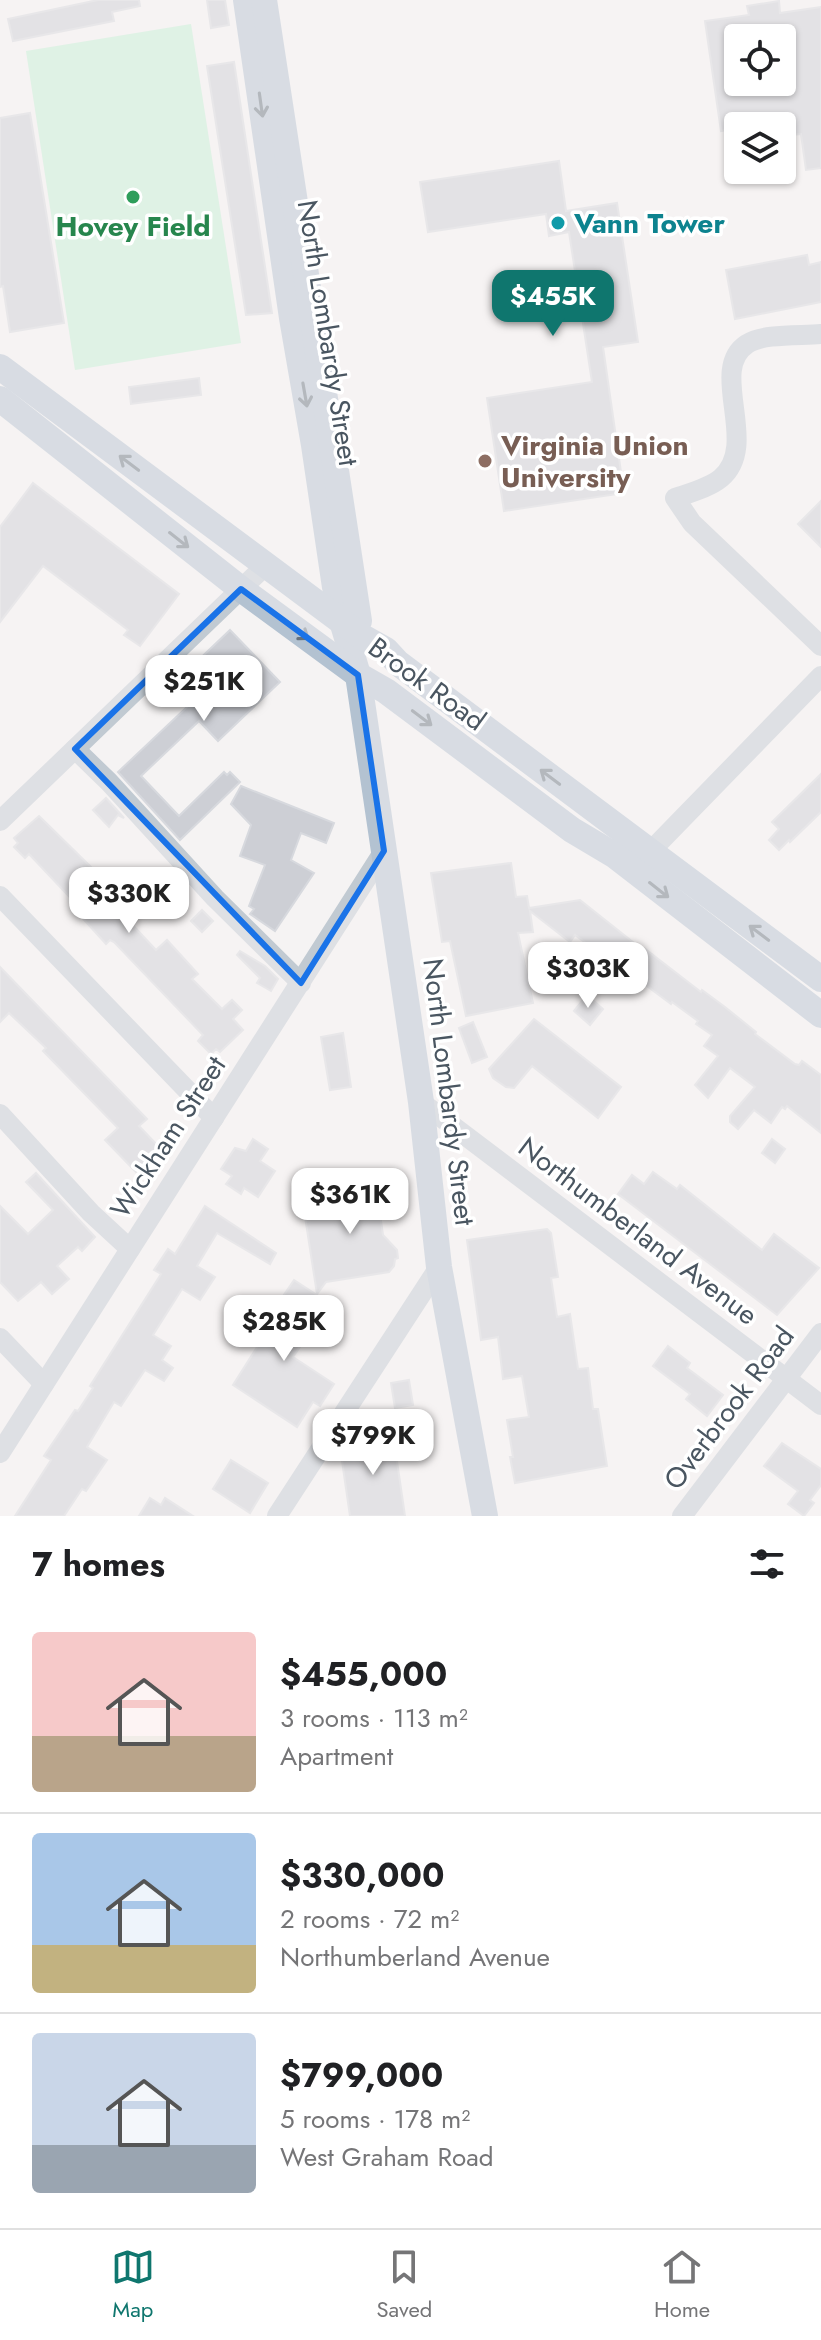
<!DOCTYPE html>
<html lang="en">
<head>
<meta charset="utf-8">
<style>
  :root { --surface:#fff; --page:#f2f2f2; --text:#202124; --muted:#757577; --line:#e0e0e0; --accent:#0f766e }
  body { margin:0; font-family:Jost,sans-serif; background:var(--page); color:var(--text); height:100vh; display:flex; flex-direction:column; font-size:30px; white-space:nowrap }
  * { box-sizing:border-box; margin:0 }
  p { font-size:26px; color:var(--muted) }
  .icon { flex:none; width:44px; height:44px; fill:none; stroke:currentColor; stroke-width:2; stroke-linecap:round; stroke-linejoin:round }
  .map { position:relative; height:1516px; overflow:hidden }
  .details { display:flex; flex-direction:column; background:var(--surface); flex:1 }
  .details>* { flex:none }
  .buttons { position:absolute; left:724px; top:24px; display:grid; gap:16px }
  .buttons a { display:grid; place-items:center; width:72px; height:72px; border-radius:8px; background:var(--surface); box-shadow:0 2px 6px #0004; font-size:40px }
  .price { position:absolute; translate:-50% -68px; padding:0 18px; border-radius:16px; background:#fff; color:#222; font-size:26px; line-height:52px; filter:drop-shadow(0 2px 4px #0008) }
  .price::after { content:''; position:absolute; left:50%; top:48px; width:24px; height:18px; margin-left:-12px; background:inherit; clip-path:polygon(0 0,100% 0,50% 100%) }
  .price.selected { background:var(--accent); color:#fff }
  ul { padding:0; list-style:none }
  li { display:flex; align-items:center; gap:24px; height:200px; padding:0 32px }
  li+li { border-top:2px solid var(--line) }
  li span { display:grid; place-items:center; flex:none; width:224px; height:160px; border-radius:8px; color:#555 }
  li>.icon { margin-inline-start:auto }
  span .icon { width:96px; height:96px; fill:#fffc; stroke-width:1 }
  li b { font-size:34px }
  h2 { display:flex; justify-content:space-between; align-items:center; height:96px; padding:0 32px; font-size:34px }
  .tab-bar { display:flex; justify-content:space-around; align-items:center; height:112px; border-top:2px solid var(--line); background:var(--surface); font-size:22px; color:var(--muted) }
  .tab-bar a { display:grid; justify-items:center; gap:4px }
  .tab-bar .selected { color:var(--accent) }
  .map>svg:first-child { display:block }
  .green { fill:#c3f1d5 }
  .building { fill:#cdcfd5; stroke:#d7d9de; stroke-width:2; fill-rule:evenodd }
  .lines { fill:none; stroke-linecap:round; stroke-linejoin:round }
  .minor { stroke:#c1cad2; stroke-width:20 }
  .major { stroke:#b3c2d1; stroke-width:26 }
  .oneway { stroke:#64717d }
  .marked { fill:none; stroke:#1a73e8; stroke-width:6; stroke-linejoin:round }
  .leisure-dot { fill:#2e9e5b; stroke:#fff; stroke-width:3 }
  .culture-dot { fill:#0f9aa8; stroke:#fff; stroke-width:3 }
  .education-dot { fill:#8d6e63; stroke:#fff; stroke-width:3 }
  .labels { text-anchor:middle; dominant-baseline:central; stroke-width:7; stroke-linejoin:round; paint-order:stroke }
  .culture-label { font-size:28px; font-weight:bold; fill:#0d838f; stroke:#fff; text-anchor:start }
  .leisure-label { font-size:28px; font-weight:bold; fill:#27864d; stroke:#fff }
  .street-label { font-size:28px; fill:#4a5661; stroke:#fff }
  .education-label { font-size:28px; font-weight:bold; fill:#785e54; stroke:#fff; text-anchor:start }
</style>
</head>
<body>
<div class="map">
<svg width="821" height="1516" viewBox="0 0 821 1516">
  <rect width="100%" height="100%" fill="#f5f3f3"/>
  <!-- green -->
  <path class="green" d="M191,24L241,343L75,370L26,51Z"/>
  <!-- building -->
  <g class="building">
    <path d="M98,0H139L140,6L112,12L114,21L13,41L8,19Z"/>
    <path d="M207,0H225L229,25L211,28Z"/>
    <path d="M779,1L780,13L821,7V168L806,170L801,134L783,136L781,122L738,126V128L721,131L705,21L749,15L747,6ZM738,38H782V82H738Z"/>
    <path d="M234,62L272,313L246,315L207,66Z"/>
    <path d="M30,113L64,323L10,332L3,286L0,287V118Z"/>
    <path d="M559,161L566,211L617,203L638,342L603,347L624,493L504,511L487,398L592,382L569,232L549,236L546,214L428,232L420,182Z"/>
    <path d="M807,255L809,265L821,262V302L735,319L726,270Z"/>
    <path d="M199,378L201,395L131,404L129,387Z"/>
    <path d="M33,483L179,594L140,646L124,635L128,630L43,566L0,622V527Z"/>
    <path d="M821,501V547L798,524Z"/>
    <path d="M230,630L280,682L218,741L199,721L141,776L179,816L224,772L227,775L230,772L240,782L180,840L118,772L188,706L170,687Z"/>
    <path d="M821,774V812L790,842L789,840L779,850L769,840L779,829L772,822Z"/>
    <path d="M241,786L334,823L326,843L301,833L291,860L314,873L275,931L250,914L254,909L249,906L265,865L240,856L251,825L231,804Z"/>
    <path d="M106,798L124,818L118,815L109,827L93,810Z"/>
    <path d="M39,816L91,867L90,869L132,913L126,918L156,950L167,940L198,974L192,979L222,1009L232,1000L242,1010L233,1019L243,1030L220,1052L216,1049L211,1054L198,1041L203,1035L114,942L110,940L106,944L76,911L80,908L29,854L25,858L14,847L18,843L14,838Z"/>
    <path d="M511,863L516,897L527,896L529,908L580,900L643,950L644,948L701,992L702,990L725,1007L756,1032L755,1034L795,1064L799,1065L802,1061L821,1075V1133L787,1106L785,1109L782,1107L771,1123L754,1110L738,1129L730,1122V1116L755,1087L730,1068L708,1098L695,1085L718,1056L704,1046L712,1035L696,1024L698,1021L672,1002L671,1004L636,978L634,980L631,977L628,981L616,972L619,968L575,935L570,942L530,911L533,932L518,933L533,1003L466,1016L450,941L442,942L431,873Z"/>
    <path d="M202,910L213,921L202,932L191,921Z"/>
    <path d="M240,951L265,966L278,979L271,991L257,983L260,978L237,955Z"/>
    <path d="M0,967L147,1119L139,1126L160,1148L136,1172L105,1140L118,1128L43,1051L46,1048L9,1013L0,1022Z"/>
    <path d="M587,995L603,1009L590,1025L574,1011Z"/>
    <path d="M534,1019L621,1087L598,1118L532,1066L514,1088L506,1087L493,1078L489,1069Z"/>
    <path d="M473,1022L487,1057L472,1063L459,1028Z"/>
    <path d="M343,1033L351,1087L330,1090L321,1037Z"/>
    <path d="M253,1139L268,1149L260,1161L275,1171L258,1197L244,1188L241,1194L226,1184L232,1176L221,1169L235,1148L246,1151Z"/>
    <path d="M772,1139L785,1149L775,1163L762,1153Z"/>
    <path d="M374,1172L383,1235L397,1250L398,1258L395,1259L394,1266L389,1272L326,1282L317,1294L304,1210L352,1203L347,1177Z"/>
    <path d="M653,1172L677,1189L680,1185L762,1250L774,1234L819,1268L777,1315L618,1194L632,1175L644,1184Z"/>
    <path d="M36,1173L95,1237L82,1251L78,1247L57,1266L69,1279L52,1294L41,1282L18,1301L0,1282V1206L28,1234L53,1210L26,1182Z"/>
    <path d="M205,1206L276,1253L270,1264L217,1233L197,1266L215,1277L200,1300L182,1289L153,1335L171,1346L162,1360L173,1368L164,1381L145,1370L121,1406L114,1402L87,1447L107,1460L86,1491L82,1489L64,1516H15L51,1460L44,1456L75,1410L78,1411L93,1388L90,1386L161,1274L154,1270L168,1249L175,1254Z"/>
    <path d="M547,1229L551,1233L558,1277L551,1278L557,1317L570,1314L578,1369L588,1368L593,1409H598L607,1466L515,1483L510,1457H513L507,1420L529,1417L522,1376L503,1379L498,1337L481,1340L467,1240Z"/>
    <path d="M294,1280L317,1295L289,1336L302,1344L293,1357L334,1384L320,1406L313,1402L297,1427L233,1385L257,1347L251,1343Z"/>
    <path d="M668,1346L690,1363L687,1368L723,1395L707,1416L686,1399L690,1394L653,1366Z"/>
    <path d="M409,1380L413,1405L395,1408L391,1383Z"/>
    <path d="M393,1434L405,1516H350L341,1454L350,1440Z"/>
    <path d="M782,1443L821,1469V1485L810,1500L814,1503L804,1516L788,1504L798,1491L764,1466Z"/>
    <path d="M231,1460L268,1483L250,1513L213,1489Z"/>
    <path d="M150,1498L161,1505L165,1498L193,1516H139Z"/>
  </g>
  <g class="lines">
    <!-- minor -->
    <g class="minor">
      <path d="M821,334C802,336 763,333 747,344C707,370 761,444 721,478C709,488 689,493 675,498L692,523L821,646"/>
      <path d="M75,749L109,782L215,898L301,983"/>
      <path d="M0,821L266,565"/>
      <path d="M641,861L821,676"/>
      <path d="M0,896L214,1118"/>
      <path d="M421,1102L821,1405"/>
      <path d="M0,1114L91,1213L130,1249"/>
      <path d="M0,1338L44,1384"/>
      <path d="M0,1453L384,851"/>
      <path d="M277,1516L439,1267"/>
      <path d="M682,1516L821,1333"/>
    </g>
    <!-- major -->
    <g class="major">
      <path d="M246,0L292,318L314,445L335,587L342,621L358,675L421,1102L439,1267L485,1516"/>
      <path d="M264,0L359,621"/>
      <path d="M0,367L361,636L386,650L398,663L821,979"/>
      <path d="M0,399L241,589L358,675L386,691L572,830L614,855L821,1015"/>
    </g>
  </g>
  <!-- one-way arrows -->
  <defs><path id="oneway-shaft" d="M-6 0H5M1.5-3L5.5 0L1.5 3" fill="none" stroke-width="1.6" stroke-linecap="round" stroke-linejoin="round" transform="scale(2)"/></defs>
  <g class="oneway">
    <use href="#oneway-shaft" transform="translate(261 105) rotate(82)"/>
    <use href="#oneway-shaft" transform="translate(305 395) rotate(80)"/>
    <use href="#oneway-shaft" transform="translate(129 463) rotate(-143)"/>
    <use href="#oneway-shaft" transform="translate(179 540) rotate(38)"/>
    <use href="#oneway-shaft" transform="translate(299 632) rotate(36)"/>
    <use href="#oneway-shaft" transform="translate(422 718) rotate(37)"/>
    <use href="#oneway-shaft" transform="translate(550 777) rotate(-143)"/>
    <use href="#oneway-shaft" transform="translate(659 890) rotate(38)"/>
    <use href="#oneway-shaft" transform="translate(759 933) rotate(-143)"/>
  </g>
  <!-- marked area -->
  <path d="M0 0H821V1516H0ZM241,589L358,675L384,851L301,983L75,749Z" fill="#f5f3f3" fill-opacity=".55" fill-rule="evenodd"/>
  <path class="marked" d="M241,589L358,675L384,851L301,983L75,749Z"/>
  <!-- markers -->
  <circle class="leisure-dot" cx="133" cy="197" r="8"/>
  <circle class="culture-dot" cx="558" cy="223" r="8"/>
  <circle class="education-dot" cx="485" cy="461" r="8"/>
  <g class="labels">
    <!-- culture labels -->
    <g class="culture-label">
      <text x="574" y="223">Vann Tower</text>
    </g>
    <!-- leisure labels -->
    <g class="leisure-label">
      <text x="133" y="226">Hovey Field</text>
    </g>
    <!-- street labels -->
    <g class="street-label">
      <text transform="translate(328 333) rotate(81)">North Lombardy Street</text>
      <text transform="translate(427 684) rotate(36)">Brook Road</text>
      <text transform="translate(449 1092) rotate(83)">North Lombardy Street</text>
      <text transform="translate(168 1137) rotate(-57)">Wickham Street</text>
      <text transform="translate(638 1231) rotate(37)">Northumberland Avenue</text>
      <text transform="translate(729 1408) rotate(-53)">Overbrook Road</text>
    </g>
    <!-- education labels -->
    <g class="education-label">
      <text x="501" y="445">Virginia Union<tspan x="501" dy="32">University</tspan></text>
    </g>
  </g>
</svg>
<div class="buttons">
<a><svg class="icon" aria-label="locate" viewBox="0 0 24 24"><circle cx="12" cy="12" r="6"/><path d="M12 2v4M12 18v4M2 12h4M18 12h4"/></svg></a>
<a><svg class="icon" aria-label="layers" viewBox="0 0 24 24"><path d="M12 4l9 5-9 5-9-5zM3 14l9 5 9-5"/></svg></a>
</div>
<b class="price selected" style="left:553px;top:338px">$455K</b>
<b class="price" style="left:204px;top:723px">$251K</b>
<b class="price" style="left:129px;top:935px">$330K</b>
<b class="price" style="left:588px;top:1010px">$303K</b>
<b class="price" style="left:350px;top:1236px">$361K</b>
<b class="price" style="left:284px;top:1363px">$285K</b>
<b class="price" style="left:373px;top:1477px">$799K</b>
</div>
<section class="details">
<h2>7 homes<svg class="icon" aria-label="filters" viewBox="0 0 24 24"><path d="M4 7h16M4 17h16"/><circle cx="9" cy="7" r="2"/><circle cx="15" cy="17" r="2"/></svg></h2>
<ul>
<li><span style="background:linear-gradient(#f6c9c9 65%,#b9a48a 0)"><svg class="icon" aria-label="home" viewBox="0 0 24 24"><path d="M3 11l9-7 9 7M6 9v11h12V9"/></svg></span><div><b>$455,000</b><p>3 rooms · 113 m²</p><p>Apartment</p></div></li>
<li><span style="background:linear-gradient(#a9c7e8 70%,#c2b280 0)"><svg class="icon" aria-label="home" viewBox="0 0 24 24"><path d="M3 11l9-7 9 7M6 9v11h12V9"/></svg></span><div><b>$330,000</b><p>2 rooms · 72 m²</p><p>Northumberland Avenue</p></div></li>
<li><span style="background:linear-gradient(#c9d6e8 70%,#9aa5b1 0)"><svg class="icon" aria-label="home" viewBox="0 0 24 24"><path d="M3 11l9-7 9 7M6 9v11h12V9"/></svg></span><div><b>$799,000</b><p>5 rooms · 178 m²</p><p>West Graham Road</p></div></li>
</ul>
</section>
<nav class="tab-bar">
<a class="selected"><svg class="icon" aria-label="map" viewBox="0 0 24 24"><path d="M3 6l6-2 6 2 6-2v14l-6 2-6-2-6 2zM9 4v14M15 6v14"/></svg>Map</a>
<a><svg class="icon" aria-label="saved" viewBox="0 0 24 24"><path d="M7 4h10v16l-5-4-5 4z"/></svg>Saved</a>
<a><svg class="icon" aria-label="home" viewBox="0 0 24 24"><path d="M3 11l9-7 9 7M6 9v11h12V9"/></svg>Home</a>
</nav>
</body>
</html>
